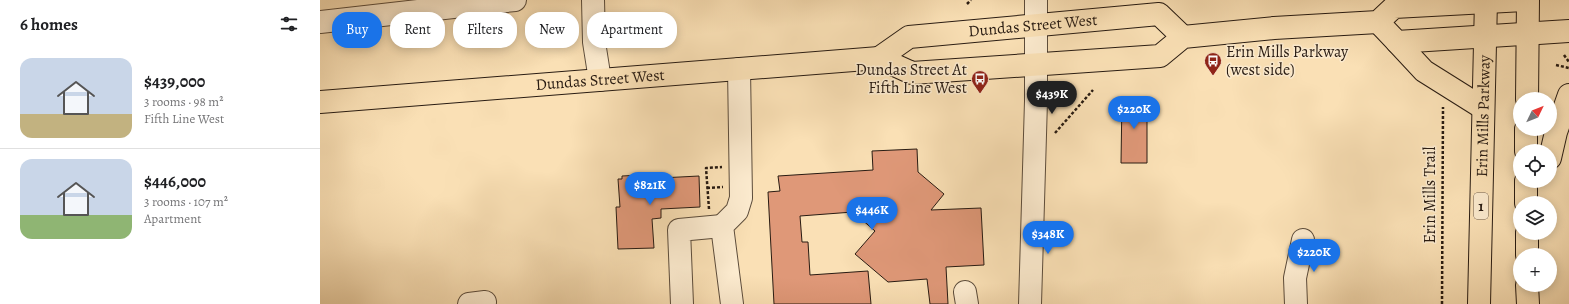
<!DOCTYPE html>
<html lang="en">
<head>
<meta charset="utf-8">
<style>
  :root { --surface:#fff; --page:#f2f2f2; --text:#202124; --muted:#757577; --line:#e0e0e0; --accent:#1a73e8 }
  body { margin:0; font-family:Alegreya,serif; background:var(--page); color:var(--text); height:100vh; display:flex; flex-direction:column; font-size:15px; white-space:nowrap }
  * { box-sizing:border-box; margin:0 }
  p { font-size:13px; color:var(--muted) }
  .icon { flex:none; width:22px; height:22px; fill:none; stroke:currentColor; stroke-width:2; stroke-linecap:round; stroke-linejoin:round }
  .map { position:relative; flex:1; overflow:hidden }
  .details { display:flex; flex-direction:column; background:var(--surface); width:320px }
  .details>* { flex:none }
  .hud { position:absolute; left:12px; top:12px; width:380px; height:36px; display:flex; gap:8px }
  .needle { width:26px; rotate:47deg }
  .fabs { position:absolute; left:1193px; top:92px; display:grid; gap:8px }
  .fabs a { display:grid; place-items:center; width:44px; height:44px; border-radius:50%; background:var(--surface); box-shadow:0 2px 10px #0003; font-size:20px }
  .price { position:absolute; translate:-50% -34px; padding:0 9px; border-radius:14px; background:var(--accent); color:#fff; font-size:13px; line-height:26px; filter:drop-shadow(0 1px 2px #0008) }
  .price::after { content:''; position:absolute; left:50%; top:24px; width:12px; height:9px; margin-left:-6px; background:inherit; clip-path:polygon(0 0,100% 0,50% 100%) }
  .price.on { background:#222; color:#fff }
  ul { padding:0; list-style:none }
  li { display:flex; align-items:center; gap:12px; height:100px; padding:0 20px }
  li+li { border-top:1px solid var(--line) }
  li span { display:grid; place-items:center; flex:none; width:112px; height:80px; border-radius:12px; color:#555 }
  li>.icon { margin-inline-start:auto }
  span .icon { width:48px; height:48px; fill:#fffc; stroke-width:1 }
  li b { font-size:17px }
  h2 { display:flex; justify-content:space-between; align-items:center; height:48px; padding:0 20px; font-size:17px }
  .pill { padding:0 14px; border-radius:16px; background:var(--surface); box-shadow:0 2px 10px #0003; font-size:14px; line-height:36px }
  .pill.on { background:var(--accent); color:#fff }
  main { display:flex; flex:1; min-height:0 }
  .map>svg:first-child { display:block }
  .building { fill:#df9878; stroke:#281b12 }
  .lines { fill:none; stroke-linecap:round; stroke-linejoin:round }
  .minor-casing { stroke:#5c4c3b; stroke-width:24 }
  .major-casing { stroke:#281b12; stroke-width:24 }
  .path { stroke:#281b12; stroke-width:2.5; stroke-dasharray:3 2; stroke-linecap:butt }
  .minor { stroke:#fcebcf; stroke-width:22 }
  .major { stroke:#fae0b5; stroke-width:22 }
  .labels { text-anchor:middle; dominant-baseline:central; stroke-width:3; stroke-linejoin:round; paint-order:stroke }
  .shield { fill:#fcebcf; stroke:#68594b; stroke-width:1 }
  .shield-label { font-size:15px; font-weight:bold; fill:#281b12 }
  .street-label { font-size:16px; fill:#281b12; stroke:#fcebcf }
  .poi-label { font-size:16px; fill:#281b12; stroke:#fcebcf; text-anchor:start }
</style>
</head>
<body>
<main>
<section class="details">
<h2>6 homes<svg class="icon" aria-label="filters" viewBox="0 0 24 24"><path d="M4 7h16M4 17h16"/><circle cx="9" cy="7" r="2"/><circle cx="15" cy="17" r="2"/></svg></h2>
<ul>
<li><span style="background:linear-gradient(#c9d6e8 70%,#c2b280 0)"><svg class="icon" aria-label="home" viewBox="0 0 24 24"><path d="M3 11l9-7 9 7M6 9v11h12V9"/></svg></span><div><b>$439,000</b><p>3 rooms · 98 m²</p><p>Fifth Line West</p></div></li>
<li><span style="background:linear-gradient(#c9d6e8 70%,#8fb573 0)"><svg class="icon" aria-label="home" viewBox="0 0 24 24"><path d="M3 11l9-7 9 7M6 9v11h12V9"/></svg></span><div><b>$446,000</b><p>3 rooms · 107 m²</p><p>Apartment</p></div></li>
</ul>
</section>
<div class="map">
<svg width="1249" height="304" viewBox="0 0 1249 304">
  <rect width="100%" height="100%" fill="#fae0b5"/>
  <filter id="stains"><feTurbulence type="fractalNoise" baseFrequency=".005" numOctaves="4"/><feColorMatrix values="0 0 0 0 .2 0 0 0 0 .09 0 0 0 0 .02 0 0 0 .5 -.17"/></filter>
  <radialGradient id="worn" r=".72"><stop offset=".6" stop-color="#630" stop-opacity="0"/><stop offset="1" stop-color="#630" stop-opacity=".3"/></radialGradient>
  <!-- building -->
  <g class="building">
    <path d="M802,97L827,98V163H801Z"/>
    <path d="M597,149L598,172L624,194L611,210L661,208L664,265L626,267L628,304H610L607,279L568,282L535,254L555,231L533,212L480,216L482,242H488L490,275L548,271L551,304H454L448,192L460,191L458,176L553,170L552,151Z"/>
    <path d="M321,175V179L379,176L380,207L341,209V218L332,219L334,248L298,249L296,207H300L298,179H302V176Z"/>
  </g>
  <g class="lines">
    <!-- minor casing -->
    <g class="minor-casing">
      <g id="minor">
        <path d="M273,0L274,42L280,80"/>
        <path d="M0,22L195,0"/>
        <path d="M645,292L647,304"/>
        <path d="M149,304L165,302"/>
        <path d="M362,304L359,230L402,226"/>
        <path d="M412,304L402,226L417,211L421,198L419,69"/>
        <path d="M710,304L716,101V0"/>
        <path d="M976,304L975,278L983,240"/>
      </g>
    </g>
    <!-- major casing -->
    <g class="major-casing">
      <g id="major">
        <path d="M1058,22L1077,42L1249,31"/>
        <path d="M1077,42L1104,71L1163,108"/>
        <path id="s1" d="M559,58L589,37L839,14L863,37"/>
        <path d="M1207,99L1208,0"/>
        <path id="s2" d="M0,102L559,58L592,73L840,56L863,37L954,28L1058,22L1074,7L1204,0"/>
        <path d="M1206,151V129"/>
        <path d="M1230,158L1236,132L1249,95"/>
        <path d="M1206,181V203"/>
        <path d="M1207,233V255"/>
        <path d="M1207,285L1208,304"/>
        <path id="s3" d="M1159,304L1166,0"/>
      </g>
    </g>
    <!-- path -->
    <g class="path">
      <path d="M647,4L651,0"/>
      <path d="M1244,55L1249,62"/>
      <path d="M1236,65L1249,68"/>
      <path d="M735,133L773,90"/>
      <path d="M387,188L403,187"/>
      <path d="M389,209L386,168L402,167"/>
      <path d="M1122,304L1123,107"/>
    </g>
    <!-- minor -->
    <use href="#minor" class="minor"/>
    <!-- major -->
    <use href="#major" class="major"/>
  </g>
  <!-- icons -->
  <defs>
    <g id="bus-pin" transform="scale(0.9)"><path d="M0 17L-7.5 6A9.5 9.5 0 1 1 7.5 6Z" fill="#8f2418" stroke="#fcebcf"/><path d="M-5-6H5V4H4V6H2V4H-2V6H-4V4H-5ZM-3.5-4V0h7V-4ZM-3.5 1.2v1.5H-2V1.2ZM2 1.2v1.5H3.5V1.2Z" fill="#fff"/></g>
  </defs>
  <g fill-rule="evenodd">
    <use href="#bus-pin" x="893" y="61"/>
    <use href="#bus-pin" x="660" y="79"/>
  </g>
  <g class="labels">
    <!-- shield labels -->
    <rect class="shield" x="1154" y="193" width="14" height="26" rx="3"/>
    <g class="shield-label">
      <text x="1161" y="206">1</text>
    </g>
    <!-- street labels -->
    <g class="street-label">
      <text stroke="none"><textPath href="#s1" startOffset="161">Dundas Street West</textPath></text>
      <text stroke="none"><textPath href="#s2" startOffset="281">Dundas Street West</textPath></text>
      <text stroke="none"><textPath href="#s3" startOffset="188">Erin Mills Parkway</textPath></text>
      <text transform="translate(1110 195) rotate(-90)">Erin Mills Trail</text>
    </g>
    <!-- poi labels -->
    <g class="poi-label">
      <text x="906" y="52">Erin Mills Parkway<tspan x="906" dy="18">(west side)</tspan></text>
      <text x="647" y="70" text-anchor="end">Dundas Street At<tspan x="647" dy="18">Fifth Line West</tspan></text>
    </g>
  </g>
  <rect width="100%" height="100%" filter="url(#stains)"/>
  <rect width="100%" height="100%" fill="url(#worn)"/>
</svg>
<div class="fabs">
<a><svg class="needle" viewBox="-14 -14 28 28"><path d="M0-13l5 13h-10z" fill="#e53935"/><path d="M0 13l5-13h-10z" fill="#757577"/></svg></a>
<a><svg class="icon" aria-label="locate" viewBox="0 0 24 24"><circle cx="12" cy="12" r="6"/><path d="M12 2v4M12 18v4M2 12h4M18 12h4"/></svg></a>
<a><svg class="icon" aria-label="layers" viewBox="0 0 24 24"><path d="M12 4l9 5-9 5-9-5zM3 14l9 5 9-5"/></svg></a>
<a>+</a>
</div>
<b class="price on" style="left:732px;top:115px">$439K</b>
<b class="price" style="left:814px;top:130px">$220K</b>
<b class="price" style="left:330px;top:206px">$821K</b>
<b class="price" style="left:552px;top:231px">$446K</b>
<b class="price" style="left:728px;top:255px">$348K</b>
<b class="price" style="left:994px;top:273px">$220K</b>
<div class="hud">
<a class="pill on">Buy</a>
<a class="pill">Rent</a>
<a class="pill">Filters</a>
<a class="pill">New</a>
<a class="pill">Apartment</a>
</div>
</div>
</main>
</body>
</html>
